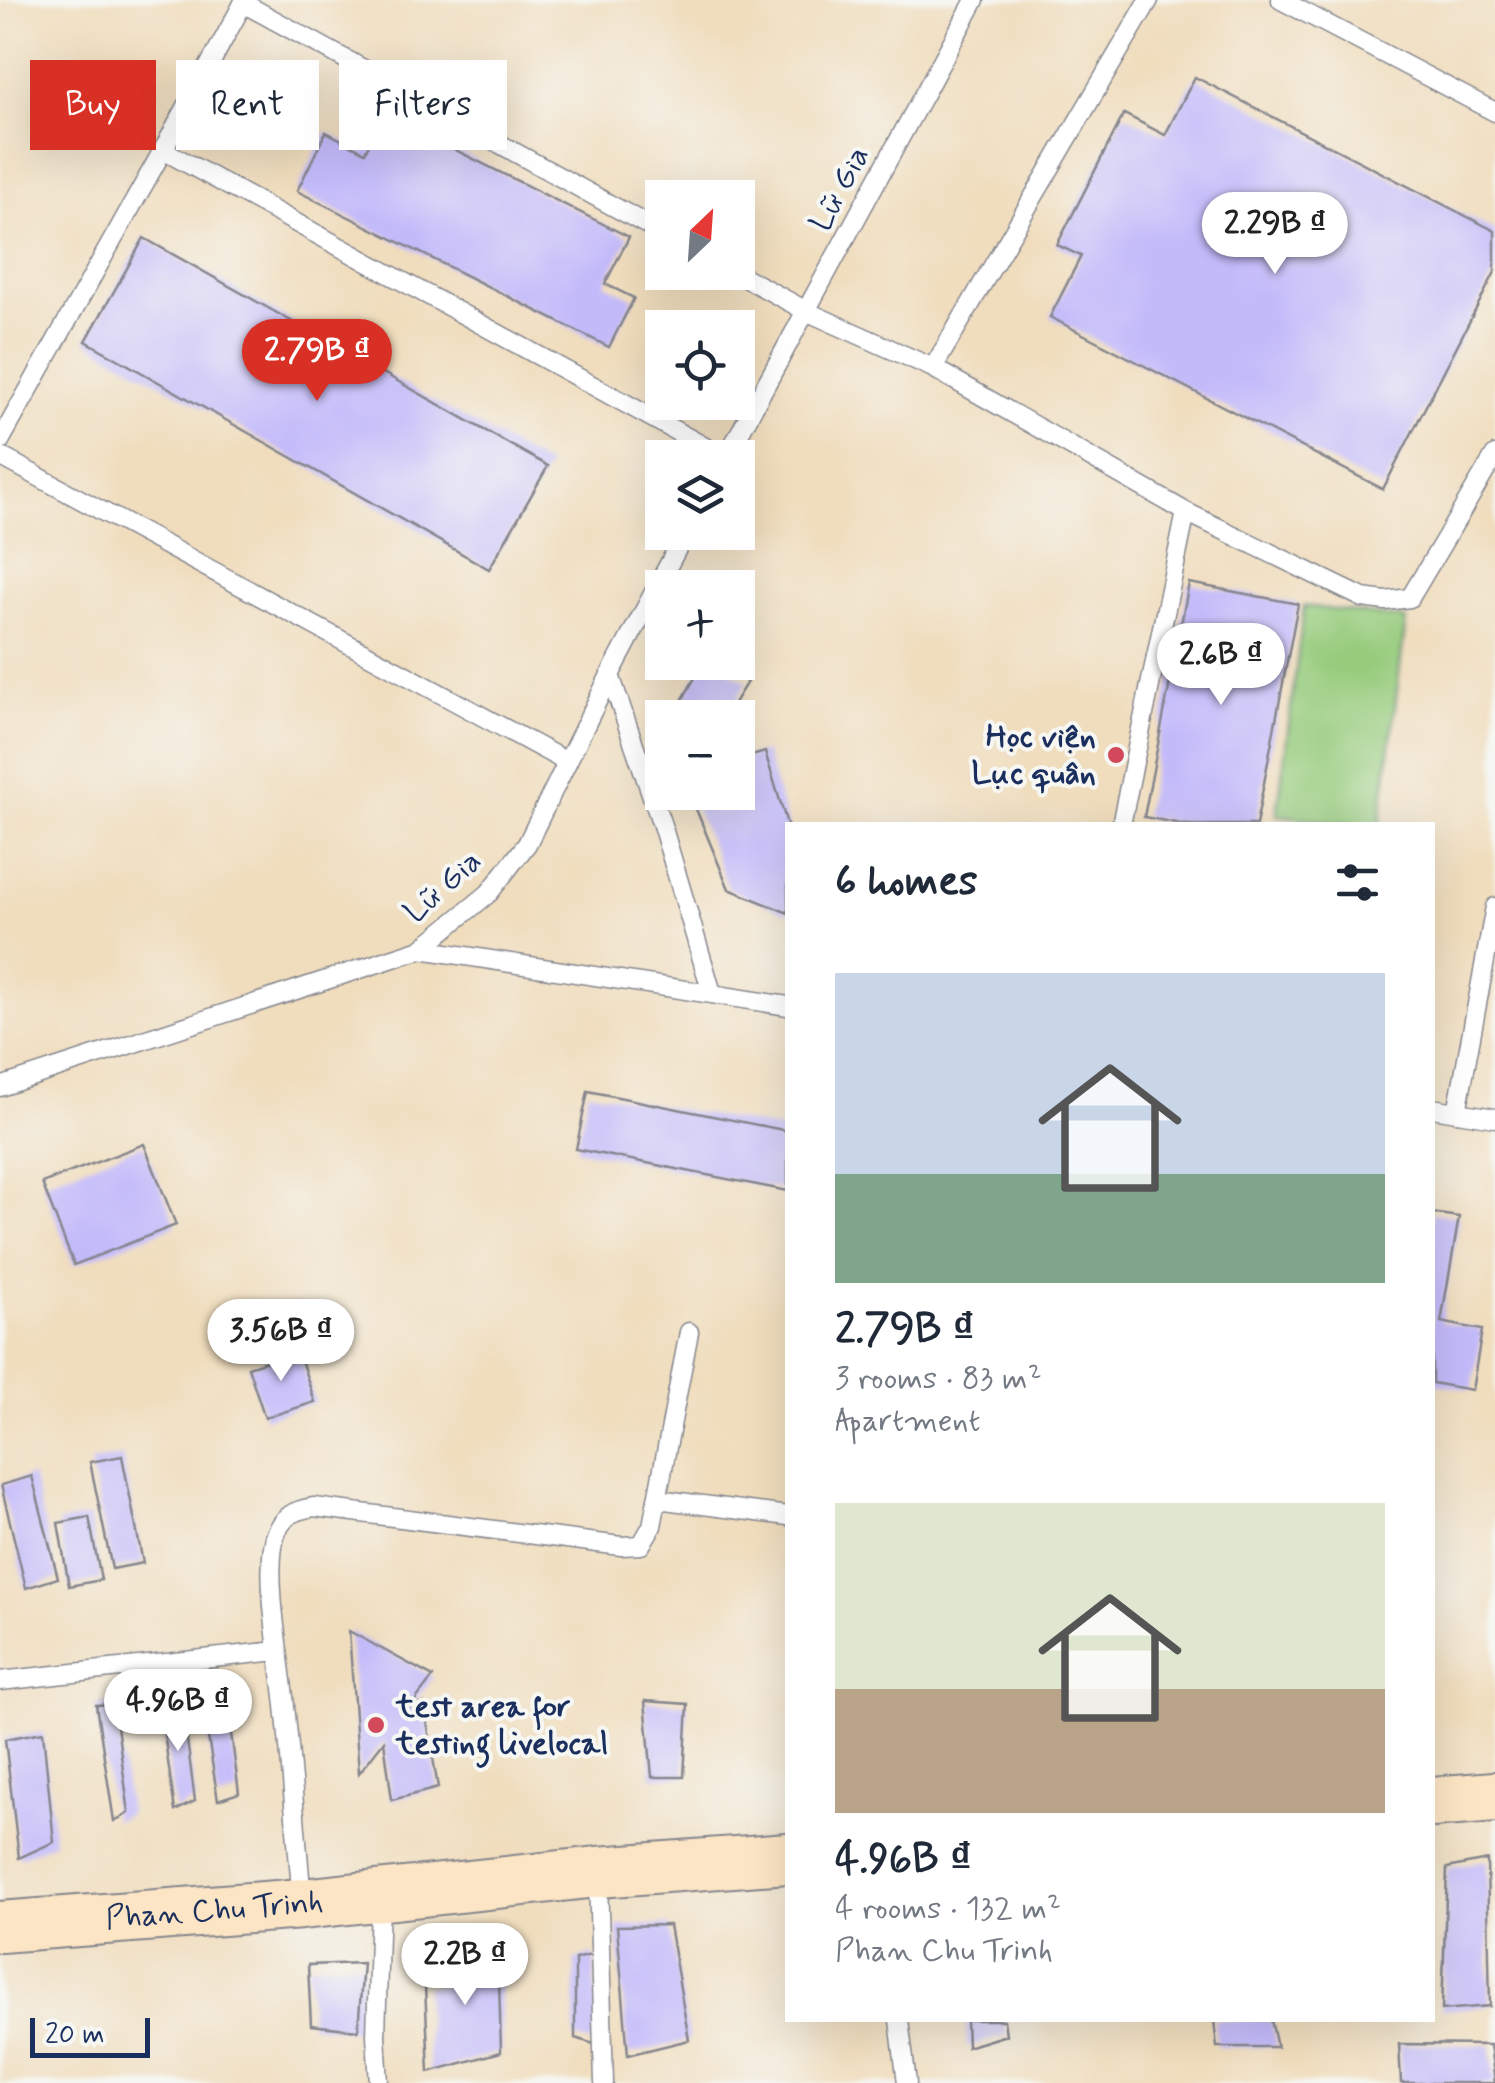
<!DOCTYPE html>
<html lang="en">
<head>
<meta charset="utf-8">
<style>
  :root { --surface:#fff; --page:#f6f6f7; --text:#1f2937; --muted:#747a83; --accent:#d93025 }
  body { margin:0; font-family:Mynerve,sans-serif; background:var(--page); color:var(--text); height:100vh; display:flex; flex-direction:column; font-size:38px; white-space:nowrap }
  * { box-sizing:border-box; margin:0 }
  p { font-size:32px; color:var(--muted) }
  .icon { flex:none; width:55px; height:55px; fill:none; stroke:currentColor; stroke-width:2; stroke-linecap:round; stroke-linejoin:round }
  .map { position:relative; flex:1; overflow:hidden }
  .sheet { position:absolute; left:785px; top:822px; width:650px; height:1200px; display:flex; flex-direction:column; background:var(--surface); border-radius:0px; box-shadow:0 10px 40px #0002 }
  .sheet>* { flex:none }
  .guide { position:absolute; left:30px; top:60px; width:605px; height:90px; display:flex; gap:20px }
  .needle { width:65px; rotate:25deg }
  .buttons { position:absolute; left:645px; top:180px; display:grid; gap:20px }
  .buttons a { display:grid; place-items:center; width:110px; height:110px; border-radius:0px; background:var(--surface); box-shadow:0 10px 40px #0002; font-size:50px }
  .scale { position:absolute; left:30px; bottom:25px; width:120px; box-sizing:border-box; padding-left:10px; border:5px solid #1b2f5e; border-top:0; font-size:28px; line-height:35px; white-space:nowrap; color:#1b2f5e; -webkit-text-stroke:8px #f6f6f2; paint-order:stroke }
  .price { position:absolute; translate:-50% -85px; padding:0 22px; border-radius:35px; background:#fff; color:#222; font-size:32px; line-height:65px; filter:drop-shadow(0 2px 5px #0008) }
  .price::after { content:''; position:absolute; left:50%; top:60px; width:30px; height:22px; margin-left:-15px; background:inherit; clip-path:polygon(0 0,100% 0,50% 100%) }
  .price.selected { background:var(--accent); color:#fff }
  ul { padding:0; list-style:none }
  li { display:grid; align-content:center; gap:20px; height:530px; padding:0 50px }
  li span { display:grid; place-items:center; height:310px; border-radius:0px; color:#555 }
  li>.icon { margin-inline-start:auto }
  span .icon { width:180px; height:180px; fill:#fffc; stroke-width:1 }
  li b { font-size:42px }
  h2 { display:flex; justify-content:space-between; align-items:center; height:120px; padding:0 50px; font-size:42px }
  .chip { padding:0 35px; border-radius:0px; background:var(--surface); box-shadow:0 10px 40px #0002; font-size:35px; line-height:90px }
  .chip.selected { background:var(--accent); color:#fff }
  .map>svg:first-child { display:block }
  .green { fill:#97cc7d; stroke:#597e6e; stroke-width:2.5 }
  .building { fill:#c3bafa }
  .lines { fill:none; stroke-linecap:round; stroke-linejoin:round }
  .lane-casing { stroke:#86868e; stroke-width:21 }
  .secondary-casing { stroke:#86868e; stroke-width:54 }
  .lane { stroke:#fff; stroke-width:18 }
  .secondary { stroke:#fce5c4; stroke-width:50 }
  .poi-dot { fill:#d1495b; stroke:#f6f6f2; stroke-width:4 }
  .labels { text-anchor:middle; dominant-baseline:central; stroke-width:8; stroke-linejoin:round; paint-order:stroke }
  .street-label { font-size:32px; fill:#1b2f5e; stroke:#f6f6f2 }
  .poi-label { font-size:32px; font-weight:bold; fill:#1b2f5e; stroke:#f6f6f2; text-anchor:end }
</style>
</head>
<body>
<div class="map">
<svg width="1495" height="2083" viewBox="0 0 1495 2083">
  <rect width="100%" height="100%" fill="#f6f6f2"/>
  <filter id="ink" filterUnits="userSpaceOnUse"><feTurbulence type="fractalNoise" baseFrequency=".01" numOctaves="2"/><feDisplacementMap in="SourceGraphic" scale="20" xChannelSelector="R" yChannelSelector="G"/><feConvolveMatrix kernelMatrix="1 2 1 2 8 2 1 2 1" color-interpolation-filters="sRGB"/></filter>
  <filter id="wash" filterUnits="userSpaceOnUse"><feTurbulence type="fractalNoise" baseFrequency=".0048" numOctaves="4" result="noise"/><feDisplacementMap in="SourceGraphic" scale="40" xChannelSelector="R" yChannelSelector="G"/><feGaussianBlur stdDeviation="2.25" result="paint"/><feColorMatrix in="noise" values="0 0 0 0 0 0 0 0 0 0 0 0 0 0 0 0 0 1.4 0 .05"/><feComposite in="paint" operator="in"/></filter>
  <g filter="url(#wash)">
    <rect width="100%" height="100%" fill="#f0ddbd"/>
    <!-- green -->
    <path class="green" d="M1304,606L1406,619L1380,825H1350L1277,815Z"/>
    <g id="blocks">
      <!-- building -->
      <g class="building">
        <path d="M1195,77L1495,231V272L1383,489L1050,317L1081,256L1057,245L1124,114L1165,135Z"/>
        <path d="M384,114L629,237L605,284L634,298L609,347L297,191L326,132L365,152Z"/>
        <path d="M144,238L548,466L489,569L86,341Z"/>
        <path d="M1189,583L1298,604L1256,825H1187L1144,817Z"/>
        <path d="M704,662H713L747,682L729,711L731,718H672Z"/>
        <path d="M738,739L745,758L765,752L787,824L785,865L788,867V913L729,889L689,792H738Z"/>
        <path d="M588,1091L788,1131V1191L576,1149Z"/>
        <path d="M144,1144L176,1225L74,1265L42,1183Z"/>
        <path d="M1432,1213L1459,1217L1441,1322L1482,1330L1472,1390L1432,1383Z"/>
        <path d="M298,1351L315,1402L265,1418L248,1367Z"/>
        <path d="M122,1456L143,1563L112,1569L90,1462Z"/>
        <path d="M32,1476L58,1578L26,1588L1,1485Z"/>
        <path d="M89,1517L101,1580L69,1586L58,1523Z"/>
        <path d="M349,1631L433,1677L410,1707L424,1703L438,1788L392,1800L384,1741L359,1773Z"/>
        <path d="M202,1699L227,1703L239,1793L218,1800Z"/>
        <path d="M182,1701L195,1801L175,1811L160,1705Z"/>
        <path d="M645,1701L688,1704L684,1777H652Z"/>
        <path d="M114,1704L129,1813L114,1821L96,1705Z"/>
        <path d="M43,1732L54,1842L19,1858L5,1739Z"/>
        <path d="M1487,1860L1490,2006L1442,2010L1447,1868Z"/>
        <path d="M669,1925L689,2040L628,2055L617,1926Z"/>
        <path d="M498,1942L501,2052L429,2072L425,1986L452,1985L446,1946Z"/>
        <path d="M594,1954L597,2045L575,2038V1959Z"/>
        <path d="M363,1963L358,2030L311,2025L308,1965Z"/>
        <path d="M966,2020H1004L1006,2035L967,2047Z"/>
        <path d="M1214,2020H1271L1277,2047H1217Z"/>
        <path d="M1399,2044L1490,2045L1495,2083H1401Z"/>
      </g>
    </g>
  </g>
  <g filter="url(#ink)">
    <use href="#blocks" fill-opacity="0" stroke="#86868e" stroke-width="2.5"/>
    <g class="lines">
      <!-- lane casing -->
      <g class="lane-casing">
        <g id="lane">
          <path d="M245,0L163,150L725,458"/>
          <path d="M1281,0L1495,112"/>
          <path d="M243,3L662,233"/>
          <path d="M735,272L808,312L933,368L1186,512L1363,598L1385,601L1410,598L1495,455"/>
          <path d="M933,368L1149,0"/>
          <path d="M0,441L163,150"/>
          <path d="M0,456L567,762"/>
          <path d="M726,458L975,0"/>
          <path d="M610,675L663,828L712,993"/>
          <path d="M1121,825L1186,512"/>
          <path d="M421,949L788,1006"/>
          <path d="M0,1087L421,949L489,893L527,844L610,675L686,532"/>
          <path d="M1432,1108L1495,1118"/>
          <path d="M1457,1112L1495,907"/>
          <path d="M657,1499L788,1516"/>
          <path d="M0,1681L277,1651"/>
          <path d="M598,1877L604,2083"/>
          <path d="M302,1899C296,1835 292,1770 285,1706C281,1663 264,1577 275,1537C282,1516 294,1510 314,1507L621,1546L641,1545L652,1526L689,1332"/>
          <path d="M899,2020L907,2083"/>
          <path d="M379,2083L376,2036L380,1901"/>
        </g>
      </g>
      <!-- secondary casing -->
      <g class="secondary-casing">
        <g id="secondary">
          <path d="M1432,1802L1495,1797"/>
          <path id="s1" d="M0,1927L302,1904L598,1872L788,1858"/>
        </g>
      </g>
      <!-- lane -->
      <use href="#lane" class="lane"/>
      <!-- secondary -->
      <use href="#secondary" class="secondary"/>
    </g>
  </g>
  <!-- markers -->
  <g class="poi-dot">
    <circle cx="1116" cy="755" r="10"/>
    <circle cx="376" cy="1725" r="10"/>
  </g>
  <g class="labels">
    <!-- street labels -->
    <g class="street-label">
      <text transform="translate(840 189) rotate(-62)">Lữ Gia</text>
      <text transform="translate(443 887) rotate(-42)">Lữ Gia</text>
      <text stroke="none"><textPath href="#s1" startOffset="215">Phan Chu Trinh</textPath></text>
    </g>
    <!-- poi labels -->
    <g class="poi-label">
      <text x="1096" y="737">Học viện<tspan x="1096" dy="37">Lục quân</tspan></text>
      <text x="396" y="1707" text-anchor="start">test area for<tspan x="396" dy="37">testing livelocal</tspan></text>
    </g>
  </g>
</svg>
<div class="buttons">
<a><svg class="needle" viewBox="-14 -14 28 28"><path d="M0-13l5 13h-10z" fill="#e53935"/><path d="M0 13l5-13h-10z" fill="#747a83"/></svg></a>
<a><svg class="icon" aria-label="locate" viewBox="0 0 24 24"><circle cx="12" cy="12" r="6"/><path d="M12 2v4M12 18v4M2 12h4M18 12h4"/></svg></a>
<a><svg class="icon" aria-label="layers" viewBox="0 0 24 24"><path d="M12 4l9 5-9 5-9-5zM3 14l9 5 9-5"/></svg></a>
<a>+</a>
<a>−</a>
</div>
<div class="scale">20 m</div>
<b class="price" style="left:1275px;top:277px">2.29B ₫</b>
<b class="price selected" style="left:317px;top:404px">2.79B ₫</b>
<b class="price" style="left:1221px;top:708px">2.6B ₫</b>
<b class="price" style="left:281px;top:1384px">3.56B ₫</b>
<b class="price" style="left:178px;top:1754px">4.96B ₫</b>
<b class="price" style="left:465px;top:2008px">2.2B ₫</b>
<div class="guide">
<a class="chip selected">Buy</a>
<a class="chip">Rent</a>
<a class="chip">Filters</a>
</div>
<section class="sheet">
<h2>6 homes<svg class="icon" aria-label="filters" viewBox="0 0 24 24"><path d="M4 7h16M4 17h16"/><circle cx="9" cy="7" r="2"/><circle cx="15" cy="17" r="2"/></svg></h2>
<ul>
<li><span style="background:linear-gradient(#c9d6e8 65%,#7fa58c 0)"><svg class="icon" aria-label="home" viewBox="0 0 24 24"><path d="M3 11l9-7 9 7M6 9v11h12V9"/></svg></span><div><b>2.79B ₫</b><p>3 rooms · 83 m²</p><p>Apartment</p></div></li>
<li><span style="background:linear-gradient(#dfe7d0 60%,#b9a48a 0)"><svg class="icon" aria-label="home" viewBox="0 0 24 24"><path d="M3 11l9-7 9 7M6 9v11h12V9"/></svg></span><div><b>4.96B ₫</b><p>4 rooms · 132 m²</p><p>Phan Chu Trinh</p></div></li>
</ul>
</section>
</div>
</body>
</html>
